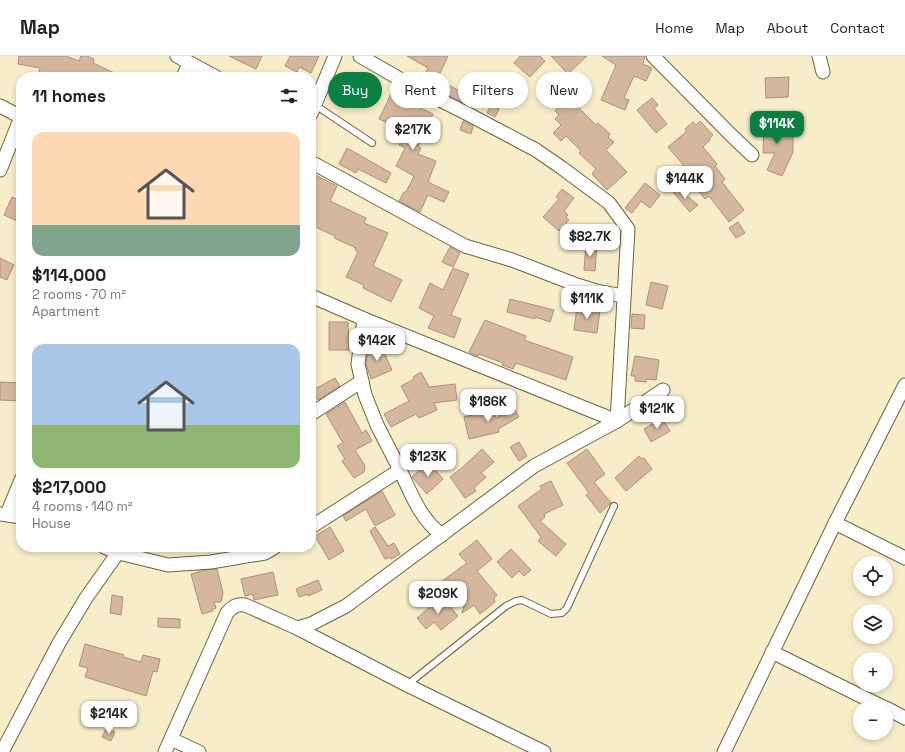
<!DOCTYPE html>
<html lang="en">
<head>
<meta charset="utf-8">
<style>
  :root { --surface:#fff; --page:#f2f2f2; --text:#202124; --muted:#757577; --line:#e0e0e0; --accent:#0b8043 }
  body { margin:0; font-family:"Space Grotesk",sans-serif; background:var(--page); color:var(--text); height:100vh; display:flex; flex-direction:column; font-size:15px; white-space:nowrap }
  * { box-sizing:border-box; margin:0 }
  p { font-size:13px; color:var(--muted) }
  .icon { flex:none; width:22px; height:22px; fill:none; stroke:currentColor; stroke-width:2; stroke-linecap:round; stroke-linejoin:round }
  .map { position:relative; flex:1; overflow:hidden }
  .details { position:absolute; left:16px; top:16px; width:300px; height:480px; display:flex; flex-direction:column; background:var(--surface); border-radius:16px; box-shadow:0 2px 6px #0003 }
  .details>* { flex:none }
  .hud { position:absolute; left:328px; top:16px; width:380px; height:36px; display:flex; gap:8px }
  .buttons { position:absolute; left:853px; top:500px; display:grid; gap:8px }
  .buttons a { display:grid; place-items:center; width:40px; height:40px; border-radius:50%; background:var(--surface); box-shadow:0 2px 6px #0003; font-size:20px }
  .price { position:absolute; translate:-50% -34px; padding:0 9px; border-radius:8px; background:#fff; color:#222; font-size:13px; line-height:26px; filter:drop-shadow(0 1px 2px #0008) }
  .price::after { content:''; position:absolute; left:50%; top:24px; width:12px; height:9px; margin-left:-6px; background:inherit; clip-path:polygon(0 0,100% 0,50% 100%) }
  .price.on { background:var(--accent); color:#fff }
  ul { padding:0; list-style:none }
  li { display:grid; align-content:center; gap:8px; height:212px; padding:0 16px }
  li span { display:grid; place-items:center; height:124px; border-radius:12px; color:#555 }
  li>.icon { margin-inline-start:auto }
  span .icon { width:72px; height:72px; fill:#fffc; stroke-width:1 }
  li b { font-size:17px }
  h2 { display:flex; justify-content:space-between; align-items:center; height:48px; padding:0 16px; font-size:17px }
  .tag { padding:0 14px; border-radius:18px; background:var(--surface); box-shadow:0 2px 6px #0003; font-size:14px; line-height:36px }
  .tag.on { background:var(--accent); color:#fff }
  header { display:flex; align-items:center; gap:24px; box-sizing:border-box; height:56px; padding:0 20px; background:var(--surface); border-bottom:1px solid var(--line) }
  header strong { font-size:19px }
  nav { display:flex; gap:22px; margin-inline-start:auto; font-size:14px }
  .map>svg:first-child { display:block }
  .building { fill:#d5b79e; stroke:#ac9078 }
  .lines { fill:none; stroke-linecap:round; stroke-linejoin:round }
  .service-casing { stroke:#6b6343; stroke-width:8 }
  .minor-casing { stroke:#6b6343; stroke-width:15 }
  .service { stroke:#fff; stroke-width:6 }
  .minor { stroke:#fff; stroke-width:13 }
</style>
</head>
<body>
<header>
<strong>Map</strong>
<nav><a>Home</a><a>Map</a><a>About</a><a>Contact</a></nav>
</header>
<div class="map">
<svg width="905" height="696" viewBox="0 0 905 696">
  <rect width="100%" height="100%" fill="#f7edc9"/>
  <!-- building -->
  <g class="building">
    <path d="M19,0H66L79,5L81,0H87L94,3L93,7L123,21H52L39,16L40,12L18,8Z"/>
    <path d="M229,0H262L256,13Z"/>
    <path d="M290,0H319L311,17L299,11L297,16L285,10Z"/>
    <path d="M407,0H448L436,26L424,20L428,12Z"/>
    <path d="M520,0H540L545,5L530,21L514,7Z"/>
    <path d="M551,0H587L568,18Z"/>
    <path d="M602,0H645L643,8L652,12L646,25L634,20L624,42L629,44L625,54L601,44L616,9Z"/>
    <path d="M789,21L788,41L766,42L765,22Z"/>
    <path d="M446,28L470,40L466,48L441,36Z"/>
    <path d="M391,38L433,58L418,90L421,92L418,98L436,105L428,126L449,136L444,146L428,139L420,156L399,145L404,136H406L414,120L396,110L405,92L399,89L407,76L379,63Z"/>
    <path d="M568,41L596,69L598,67L610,78L608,81L614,86L606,94L627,116L607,134L592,118L596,113L579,97L581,95L566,80L561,85L553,77L561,69L555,63L559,59L555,55Z"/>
    <path d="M652,42L658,49L654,52L667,68L656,77L637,54Z"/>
    <path d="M491,49L499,53L495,61L487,57Z"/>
    <path d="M774,60L775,75H793V96L782,120L767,114L775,97H763L764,70H760V61Z"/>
    <path d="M463,65L473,70L471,78L460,74Z"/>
    <path d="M700,65L713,79L709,83L710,84L703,91L717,108L715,110L725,123L722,126L744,154L729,166L709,140L705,143L686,120L690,117L668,91L687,75L685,73L693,66L696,69Z"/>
    <path d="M347,92L391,117L386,127L358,113L356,117L339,108Z"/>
    <path d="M315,119L337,130L330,145L366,162L364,167L388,177L373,210L402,224L391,246L363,232L364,229L346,221L358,196L355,194L356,192L334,182L335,180L311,169V127Z"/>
    <path d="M645,127L660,139L650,152L641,145L632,157L625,152Z"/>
    <path d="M676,131L698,149L690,156L672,135Z"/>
    <path d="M562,133L574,142L564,155L568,159L566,161L569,164L559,175L543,161L559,143L556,141Z"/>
    <path d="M12,141L21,145V167L4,159Z"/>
    <path d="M738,166L745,177L736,182L729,172Z"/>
    <path d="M586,188L597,189L595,215L584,214Z"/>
    <path d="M450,191L460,197L453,211L442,206Z"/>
    <path d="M0,202L14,209L7,224L0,221Z"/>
    <path d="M453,212L469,218L451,259L461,263L454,282L428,272L434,260L419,252L430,227L443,234Z"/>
    <path d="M651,226L668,230L662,253L646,249Z"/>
    <path d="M510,243L554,254L550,266L535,261V263L507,256Z"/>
    <path d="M577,251L600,254L597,277L574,274Z"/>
    <path d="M632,258L645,259L644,273L631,272Z"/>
    <path d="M485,264L526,280L524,284L573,301L566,324L516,307L513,313L502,309L503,307L479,298L478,300L469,296Z"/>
    <path d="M329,266H348L349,294H329Z"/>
    <path d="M376,289L379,294L382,292L392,314L371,323L366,308L368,293Z"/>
    <path d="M635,300L659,304L656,324L646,323V326L635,325V320H631Z"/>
    <path d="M421,316L429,331L455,328L457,344L434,347L437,354L419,362L416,358L391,371L384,358L409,345L401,330L414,323L413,321Z"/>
    <path d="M335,322L340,330L318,344L313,334Z"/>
    <path d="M0,326L21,327V345L0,344Z"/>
    <path d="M345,346L362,377L366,374L372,385L355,394L365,410L364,416L354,422L342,405L345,403L337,390L343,387L326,358Z"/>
    <path d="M514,352L519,361L498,373L499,376L469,383L464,361L493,354L496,362Z"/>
    <path d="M662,362L670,375L651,386L644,373Z"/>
    <path d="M519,386L527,400L519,405L510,391Z"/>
    <path d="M482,393L494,406L481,417L486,421L474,432L476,435L465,442L450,421L463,411Z"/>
    <path d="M587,393L605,418L594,426L611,447L600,457L586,439L589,437L567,407Z"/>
    <path d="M639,400L642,403L644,402L652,413L626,435L615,422Z"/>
    <path d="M426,408L430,412L432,410L443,423L427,438L412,421Z"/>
    <path d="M551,425L563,449L544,458L545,461L540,465L566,488L556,500L538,485L541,481L518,450L542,433L540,430Z"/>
    <path d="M382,435L395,459L375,470L366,453L346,465L343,460Z"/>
    <path d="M330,471L344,495L329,504L315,480Z"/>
    <path d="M375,471L388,490L394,487L400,498L391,503L390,501L385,503L370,475Z"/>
    <path d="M477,484L492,503L477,515L497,539L494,542L495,546L480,558L474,549L462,557L467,541L457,530L446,538L438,528L467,507L459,498Z"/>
    <path d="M511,493L531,514L524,520L519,515L512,522L497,506Z"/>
    <path d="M217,513L223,537L221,546H214L216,552L212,553L213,555L202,558L191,518L204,514Z"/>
    <path d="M273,516L278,539L254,544L253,538L245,540L241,523Z"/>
    <path d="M318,524L322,534L308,540V538L299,541L296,533Z"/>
    <path d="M112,539L123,541L121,559L110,557Z"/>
    <path d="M442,541L458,560L441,574L434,566L426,573L417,562Z"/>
    <path d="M158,562L180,563V572L158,571Z"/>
    <path d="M85,588L124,599L123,601L141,606L143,599L160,603L157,616L153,615L146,640L85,621L88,612L79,610Z"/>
    <path d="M106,673L115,676L111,685L102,681Z"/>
  </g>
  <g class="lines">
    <!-- service casing -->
    <g class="service-casing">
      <g id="service">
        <path d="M315,49L372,87"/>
        <path d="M407,629L506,550L516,545L522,544L551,558L562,557L567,552L614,450"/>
      </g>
    </g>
    <!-- minor casing -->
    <g class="minor-casing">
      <g id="minor">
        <path d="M177,0L216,21"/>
        <path d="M653,0L731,79L752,99"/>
        <path d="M819,0L823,16"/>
        <path d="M183,21L189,8"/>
        <path d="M0,50L21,61"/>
        <path d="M311,58L335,0"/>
        <path d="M311,106L465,190L512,204L577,229L596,235L623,240"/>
        <path d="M0,114L21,61"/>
        <path d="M311,240L364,263L617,365L628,173L609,147L562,112L536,94L466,57L412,30L360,0"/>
        <path d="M311,358L362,325"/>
        <path d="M400,414C411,437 420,463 442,479"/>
        <path d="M0,458L21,461"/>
        <path d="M7,458L21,424"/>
        <path d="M835,467L905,502"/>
        <path d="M311,471L400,414L377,369L365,339L358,308L364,263"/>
        <path d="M104,491L119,497L168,509L211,506L265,497L275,491"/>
        <path d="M297,572L311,568L346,550L534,410L617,365L663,334"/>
        <path d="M772,596L883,651"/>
        <path d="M886,652L905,662"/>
        <path d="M171,683L199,696"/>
        <path d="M2,696L59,587L86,542L122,491"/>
        <path d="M165,696L227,557C233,550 237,548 245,549L297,572L407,629L544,696"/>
        <path d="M724,696L835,467L905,329"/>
      </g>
    </g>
    <!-- service -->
    <use href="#service" class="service"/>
    <!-- minor -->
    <use href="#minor" class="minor"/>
  </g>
</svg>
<div class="buttons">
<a><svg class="icon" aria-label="locate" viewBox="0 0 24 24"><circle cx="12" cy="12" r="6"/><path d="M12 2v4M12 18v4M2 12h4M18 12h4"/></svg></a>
<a><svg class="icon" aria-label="layers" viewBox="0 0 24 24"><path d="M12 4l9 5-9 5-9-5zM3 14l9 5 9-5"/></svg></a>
<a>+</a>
<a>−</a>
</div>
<b class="price on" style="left:777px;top:89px">$114K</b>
<b class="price" style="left:413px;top:95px">$217K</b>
<b class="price" style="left:685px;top:144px">$144K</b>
<b class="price" style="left:590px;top:202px">$82.7K</b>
<b class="price" style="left:587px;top:264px">$111K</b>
<b class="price" style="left:377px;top:306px">$142K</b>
<b class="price" style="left:488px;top:367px">$186K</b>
<b class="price" style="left:657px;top:374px">$121K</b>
<b class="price" style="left:428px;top:422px">$123K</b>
<b class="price" style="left:438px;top:559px">$209K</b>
<b class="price" style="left:109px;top:679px">$214K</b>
<div class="hud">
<a class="tag on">Buy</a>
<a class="tag">Rent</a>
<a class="tag">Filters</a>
<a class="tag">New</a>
</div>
<section class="details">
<h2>11 homes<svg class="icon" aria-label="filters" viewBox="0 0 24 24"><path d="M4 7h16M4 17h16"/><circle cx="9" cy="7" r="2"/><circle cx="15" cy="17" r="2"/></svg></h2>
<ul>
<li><span style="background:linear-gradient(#ffd9b3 75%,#7fa58c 0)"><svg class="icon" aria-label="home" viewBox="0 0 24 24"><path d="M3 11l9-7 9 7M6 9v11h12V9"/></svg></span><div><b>$114,000</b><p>2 rooms · 70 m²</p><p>Apartment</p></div></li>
<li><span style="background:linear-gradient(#a9c7e8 65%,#8fb573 0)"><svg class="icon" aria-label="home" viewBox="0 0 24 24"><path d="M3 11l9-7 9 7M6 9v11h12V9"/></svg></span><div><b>$217,000</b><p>4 rooms · 140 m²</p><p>House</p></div></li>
</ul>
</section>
</div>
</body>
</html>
